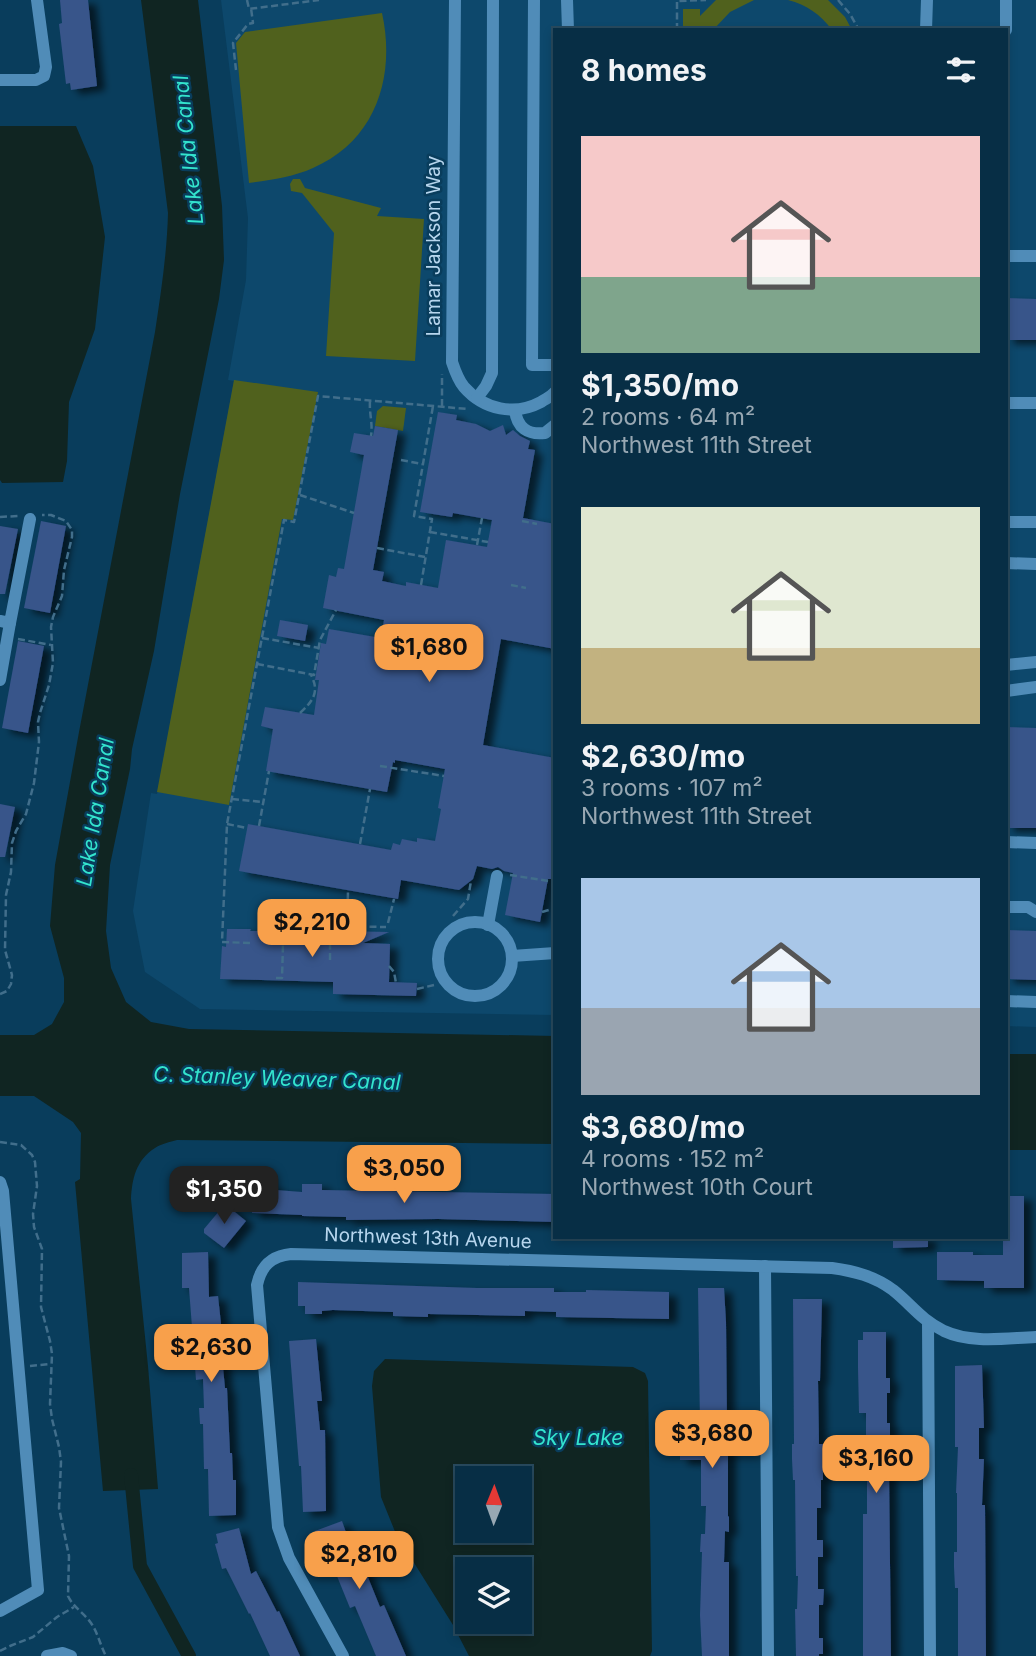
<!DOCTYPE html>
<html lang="en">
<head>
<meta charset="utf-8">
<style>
  :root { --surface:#072e45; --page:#10364c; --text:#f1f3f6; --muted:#98a8b3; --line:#284a5e; --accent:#f8a04b }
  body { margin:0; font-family:Inter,sans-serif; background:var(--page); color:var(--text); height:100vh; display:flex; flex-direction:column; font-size:26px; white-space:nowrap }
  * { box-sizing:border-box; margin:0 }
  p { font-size:23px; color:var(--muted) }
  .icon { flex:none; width:38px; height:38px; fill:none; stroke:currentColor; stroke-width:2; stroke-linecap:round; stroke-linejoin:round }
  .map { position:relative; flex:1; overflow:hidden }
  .sheet { position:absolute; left:553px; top:28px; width:455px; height:1211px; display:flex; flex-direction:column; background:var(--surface); border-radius:0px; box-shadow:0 4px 10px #0003,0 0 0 2px var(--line) }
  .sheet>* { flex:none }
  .needle { width:46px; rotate:1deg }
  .controls { position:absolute; left:455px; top:1466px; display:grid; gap:14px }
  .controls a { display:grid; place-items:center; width:77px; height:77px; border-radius:0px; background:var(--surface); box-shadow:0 4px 10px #0003,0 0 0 2px var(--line); font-size:35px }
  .price { position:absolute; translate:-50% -60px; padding:0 16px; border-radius:14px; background:var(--accent); color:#111; font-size:23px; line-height:46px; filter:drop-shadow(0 2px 4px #0008) }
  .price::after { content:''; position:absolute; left:50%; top:42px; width:21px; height:16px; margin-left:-10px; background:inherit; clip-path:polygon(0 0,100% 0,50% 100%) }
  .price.selected { background:#222; color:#fff }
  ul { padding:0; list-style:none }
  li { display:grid; align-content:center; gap:14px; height:371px; padding:0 28px }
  li span { display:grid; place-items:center; height:217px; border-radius:0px; color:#555 }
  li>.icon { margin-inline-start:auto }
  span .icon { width:126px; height:126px; fill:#fffc; stroke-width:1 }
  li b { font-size:30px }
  h2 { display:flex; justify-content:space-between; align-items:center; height:84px; padding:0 28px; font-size:30px }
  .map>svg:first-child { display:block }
  .built { fill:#0d486c }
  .green { fill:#50611d }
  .water { fill:#102522; fill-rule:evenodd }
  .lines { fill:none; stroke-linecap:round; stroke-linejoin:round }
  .canal { stroke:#102522; stroke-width:14 }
  .building { fill:#38548a; filter:url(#shadow) }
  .path { stroke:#416e8b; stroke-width:2.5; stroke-dasharray:7 3.5; stroke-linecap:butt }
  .minor { stroke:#508cb8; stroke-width:12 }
  .labels { text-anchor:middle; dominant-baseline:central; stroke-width:5; stroke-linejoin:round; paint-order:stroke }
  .street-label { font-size:19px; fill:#b7d6ee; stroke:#093d5c }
  .water-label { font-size:21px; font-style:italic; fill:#33e4ce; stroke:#093d5c }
</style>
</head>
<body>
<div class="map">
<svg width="1036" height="1656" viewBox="0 0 1036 1656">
  <defs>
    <filter id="shadow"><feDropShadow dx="8" dy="4.5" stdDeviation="3.5" flood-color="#0009"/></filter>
  </defs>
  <rect width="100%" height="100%" fill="#093d5c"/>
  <!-- built -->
  <path class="built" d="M221,0H1036V1027L1006,1026V30H555V1015L200,1009L145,972L133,911L151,793L157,794L234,381L228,380L246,280L248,218Z"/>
  <!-- green -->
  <g class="green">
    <path d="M716,0H754L730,12L713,30H683V9H700V16Z"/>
    <path d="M788,0H828L845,17L852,30H832C820,14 807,5 788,0Z"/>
    <path d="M382,13C396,76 376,141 313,168C293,177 271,180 249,183L236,43L245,32Z"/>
    <path d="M293,179H300L305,188L381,208L377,216L424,219L415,361L326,356L334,233L302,193L291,191L290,184Z"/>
    <path d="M234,380L318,392L293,520L282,519L229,805L157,792Z"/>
    <path d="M383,406L406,408L403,431L375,426L377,411Z"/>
  </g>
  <!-- water -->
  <g class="water">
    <path d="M141,0H198L222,206L224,260L219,299L180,494L154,651L132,749L130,769L110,865L106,931L111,968L126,1002L151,1022L189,1029L555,1036V1144L177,1140C170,1142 161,1144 155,1148C136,1160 132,1179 131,1199L148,1366L158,1489L103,1491L75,1182L80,1179L81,1133L73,1122L34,1096H0V1035H34L52,1024L64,1002V978L50,926L55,865L79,732L155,332C161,292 167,253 168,213Z"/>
    <path d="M0,126H76L93,166L105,237L95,329L69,402L67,461L63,482L2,483L0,480Z"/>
    <rect x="1006" y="1054" width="30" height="96"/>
    <path d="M385,1359L633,1367L645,1373L648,1381L652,1651L650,1656H469L453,1625L396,1534L381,1497L372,1386L374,1371ZM467,1479H520V1531H467ZM467,1570H520V1622H467Z"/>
  </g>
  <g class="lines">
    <!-- canal -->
    <path class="canal" d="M131,1475L140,1566L189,1656"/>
  </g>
  <!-- building -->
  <g class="building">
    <path d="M60,0H88L97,86L71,90L70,83L66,84L59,24L62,23Z"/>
    <path d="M1006,298L1036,299V340H1006Z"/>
    <path d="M438,412L457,415L456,420L476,424L490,431L503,425L506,435L513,430L520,436L530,441L528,449L535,450L523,518L555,524V649L501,639L483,745L555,758V869H553L551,879H548L540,922L505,915L513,873L504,871L498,867L492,869L477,866L473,879L459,890L401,880L398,899L239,871L248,824L391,850L393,843L400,845L402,839L417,842V838L435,841L441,809L438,808L445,769L395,760V763L393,762L387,792L266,771L273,729L261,726L265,707L314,715L319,680H315L321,643L326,644L329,629L381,638L384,620L323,608L329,575L336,577L338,568L344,569L364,455L350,452L354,433L373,436L375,426L398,430L373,570L384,572L382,581L406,586V582L438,588L446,540L487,547L492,520L453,513L452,517L420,512Z"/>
    <path d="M41,521L66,526L50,613L24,608Z"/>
    <path d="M0,526L18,529L5,594H0Z"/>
    <path d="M280,620L308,625L305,641L277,636Z"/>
    <path d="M18,641L44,646L28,733L2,728Z"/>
    <path d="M1006,727L1036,728V828H1006Z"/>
    <path d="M0,804L15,807L5,857H0Z"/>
    <path d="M281,914L313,915L312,942H334L335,931L389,932L363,943L390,944L389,982L417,983L416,996L333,994V982L220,979L222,946L226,947L227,929H251L250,931H258V936H280Z"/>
    <path d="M1006,930L1036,931V980L1006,979Z"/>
    <path d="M302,1184H322V1190L555,1194V1222L438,1219L346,1220V1217L302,1216V1215L252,1213L253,1185L276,1186V1190L302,1192Z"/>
    <path d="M1006,1196H1024V1288H984V1281L937,1280V1252H973V1255H1003V1237H1006Z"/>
    <path d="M225,1204L246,1221L224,1248L204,1233V1229Z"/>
    <path d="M893,1237H928V1247L893,1248Z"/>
    <path d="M208,1252L209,1297L218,1296L223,1342L224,1357H222L225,1388H227L230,1453H232L233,1480H236V1515L209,1516L208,1469H204L203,1424H200L199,1408H204L203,1379L196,1380L189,1288H182V1253Z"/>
    <path d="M298,1282L477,1288H554V1292H586V1290L669,1292V1319L556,1317V1312L525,1311V1316L428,1314V1317L393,1316V1312L333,1310L322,1311V1314H305V1306H298Z"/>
    <path d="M698,1288H724L726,1322L727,1424H728V1516L729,1517V1532L725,1531L724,1562H729V1656H702L700,1615L702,1552H700L701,1534H705L706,1506H701V1460H680V1425H700Z"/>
    <path d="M793,1299H822L820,1381H818L819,1444H823V1480H821V1508H817V1540H823V1557H818V1589H824L823,1605H819V1638H823V1654H819V1656H796L795,1609H797L798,1576H796L795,1480H793L792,1459V1444H794Z"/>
    <path d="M863,1332H886V1378H890V1393H887V1423H890V1439H888L887,1469H889L891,1656H863V1514H867V1459H861V1443H866V1413H859L858,1368V1340H863Z"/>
    <path d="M316,1339L322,1401H317L320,1430H325L326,1511L303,1512L301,1466H299L289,1341Z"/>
    <path d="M982,1365L984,1428H979V1459H984L982,1505H985L986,1656H958V1588H955L954,1567V1552H957V1493H956L958,1447H955V1366Z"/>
    <path d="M342,1521L358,1567L363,1565L380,1607L384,1605L406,1656H376L355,1606L350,1608L330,1559L326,1561L315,1531Z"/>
    <path d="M239,1528L251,1574L256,1571L277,1612L279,1611L300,1656H270L250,1613L249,1614L226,1568L222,1569L215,1544L218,1543L216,1534Z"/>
  </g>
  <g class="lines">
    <!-- path -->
    <g class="path">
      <path d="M247,0L249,9L319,0"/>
      <path d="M838,0L850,14L859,30"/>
      <path d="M677,30V1L706,0"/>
      <path d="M236,70L233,43L248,24L253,23L251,8"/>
      <path d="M370,401C369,413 373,423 371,436"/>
      <path d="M442,406V374"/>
      <path d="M401,460L422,464"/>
      <path d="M300,495L354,513"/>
      <path d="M0,517L18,516"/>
      <path d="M522,521L537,524"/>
      <path d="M430,532L488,542"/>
      <path d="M477,545L482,518"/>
      <path d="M377,548L425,557"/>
      <path d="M421,585L432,519L414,516L433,406"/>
      <path d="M511,585L526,588"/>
      <path d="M262,638L319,648"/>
      <path d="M397,638L399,630L410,632"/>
      <path d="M18,639L51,645"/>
      <path d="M257,664L314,675L320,640L336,610"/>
      <path d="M300,713C313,701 320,692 311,675"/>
      <path d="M380,766L444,776"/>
      <path d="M232,799L263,802"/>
      <path d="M227,824L247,828"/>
      <path d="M259,826L269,771"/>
      <path d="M360,844L370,789"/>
      <path d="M510,875L555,882"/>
      <path d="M542,912L555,908"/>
      <path d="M453,916L468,899L471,881"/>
      <path d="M388,923L394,899"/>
      <path d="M347,931L348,891"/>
      <path d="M250,943L222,942L227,824L284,520L294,522L318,396L468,409"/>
      <path d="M330,960V926L386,927"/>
      <path d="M389,966L394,972L396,983"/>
      <path d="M276,978H282L283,945"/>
      <path d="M417,989L434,985"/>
      <path d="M0,994L7,991L11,984L12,975L5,950L6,895L11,872L12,843L16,831L26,814L34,783L39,742L38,722L40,713L49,685L53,663L51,627L53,617L62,596L64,570L72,537V530L66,521L51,515H42"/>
      <path d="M0,1142L21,1145L32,1155L35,1162L37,1186L33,1214L34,1227L42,1249L41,1307L50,1341L52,1354L50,1404L52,1419L59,1447L61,1462L59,1508L69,1556L68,1596C73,1607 84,1613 91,1623C98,1633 100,1645 106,1656"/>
      <path d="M30,1366L51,1364"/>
      <path d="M0,1651L10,1646L33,1637L57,1617L74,1607"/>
    </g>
    <!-- minor -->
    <g class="minor">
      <path d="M455,0L452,362C455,371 458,380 464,387C484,410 515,416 541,402C547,398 551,397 555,392"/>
      <path d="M534,0L532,365H555"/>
      <path d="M567,0L568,30"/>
      <path d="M926,30L927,0"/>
      <path d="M1006,30V0"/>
      <path d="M0,80H36L44,76L46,67L37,0"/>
      <path d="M1006,256H1036"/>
      <path d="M477,398L486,386L492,373L493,0"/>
      <path d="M1006,403H1036"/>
      <path d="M515,410C517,428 528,435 545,433L555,425"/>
      <path d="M1006,522H1036"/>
      <path d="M1006,563L1036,564"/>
      <path d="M0,621L10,623L30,519"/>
      <path d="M1006,665L1036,662"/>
      <path d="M0,680L10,623"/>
      <path d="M1006,691L1036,687"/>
      <path d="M1006,842L1036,843"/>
      <path d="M1006,907H1028L1036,912"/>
      <circle cx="475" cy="959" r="37"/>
      <path d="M488,925L497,876"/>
      <path d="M512,956L555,953"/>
      <path d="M1006,1001L1036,1002"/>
      <path d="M0,1182L3,1191L38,1590L0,1611"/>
      <path d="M765,1266L768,1656"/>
      <path d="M928,1322L930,1656"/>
      <path d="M47,1656L63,1653L71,1656"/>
      <path d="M343,1656L289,1558L278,1527L257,1285C261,1266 271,1256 291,1254L832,1268C854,1271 874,1276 893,1290C912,1305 920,1319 944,1331C972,1344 1006,1338 1036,1337"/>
    </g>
  </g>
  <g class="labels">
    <!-- street labels -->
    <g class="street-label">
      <text transform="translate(433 246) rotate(-90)">Lamar Jackson Way</text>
      <text transform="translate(428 1238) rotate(2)">Northwest 13th Avenue</text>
    </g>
    <!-- water labels -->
    <g class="water-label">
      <text transform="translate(188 150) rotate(-96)">Lake Ida Canal</text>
      <text transform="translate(95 812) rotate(-81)">Lake Ida Canal</text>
      <text transform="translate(277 1078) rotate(2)">C. Stanley Weaver Canal</text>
      <text x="578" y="1437">Sky Lake</text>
    </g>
  </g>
</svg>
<div class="controls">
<a><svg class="needle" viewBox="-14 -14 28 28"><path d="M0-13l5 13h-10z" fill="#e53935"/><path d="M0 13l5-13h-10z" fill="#98a8b3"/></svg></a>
<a><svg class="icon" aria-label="layers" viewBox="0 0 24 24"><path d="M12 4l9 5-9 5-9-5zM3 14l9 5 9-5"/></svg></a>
</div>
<b class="price" style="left:429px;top:684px">$1,680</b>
<b class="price" style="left:312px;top:959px">$2,210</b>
<b class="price" style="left:404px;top:1205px">$3,050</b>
<b class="price selected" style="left:224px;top:1226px">$1,350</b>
<b class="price" style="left:211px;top:1384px">$2,630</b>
<b class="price" style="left:712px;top:1470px">$3,680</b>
<b class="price" style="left:876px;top:1495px">$3,160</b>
<b class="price" style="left:359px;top:1591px">$2,810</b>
<section class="sheet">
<h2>8 homes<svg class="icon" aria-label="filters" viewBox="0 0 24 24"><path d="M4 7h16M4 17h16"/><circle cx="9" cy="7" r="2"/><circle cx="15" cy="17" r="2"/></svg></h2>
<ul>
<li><span style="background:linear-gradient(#f6c9c9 65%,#7fa58c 0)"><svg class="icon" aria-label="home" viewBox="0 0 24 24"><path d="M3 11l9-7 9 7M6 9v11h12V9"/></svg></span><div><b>$1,350/mo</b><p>2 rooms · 64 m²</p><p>Northwest 11th Street</p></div></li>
<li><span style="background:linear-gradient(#dfe7d0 65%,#c2b280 0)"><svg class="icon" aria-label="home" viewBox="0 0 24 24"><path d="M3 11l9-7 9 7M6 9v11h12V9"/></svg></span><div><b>$2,630/mo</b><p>3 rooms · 107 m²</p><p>Northwest 11th Street</p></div></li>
<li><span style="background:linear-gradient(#a9c7e8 60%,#9aa5b1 0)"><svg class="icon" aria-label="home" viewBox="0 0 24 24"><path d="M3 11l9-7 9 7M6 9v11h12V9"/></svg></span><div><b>$3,680/mo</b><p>4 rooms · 152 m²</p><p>Northwest 10th Court</p></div></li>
</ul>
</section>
</div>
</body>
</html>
